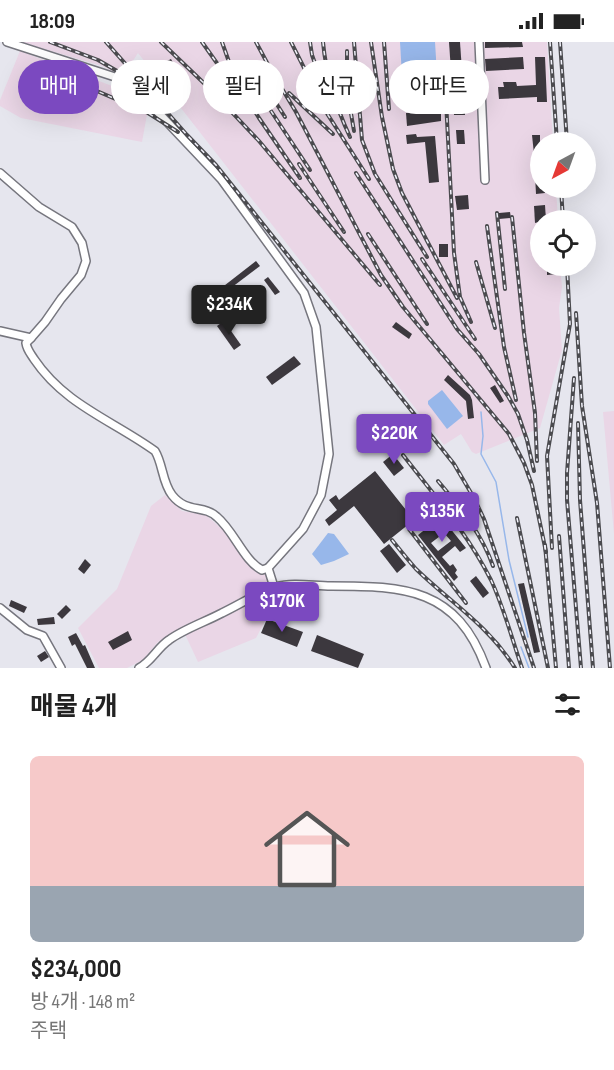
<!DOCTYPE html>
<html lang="ko">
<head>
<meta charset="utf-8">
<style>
  :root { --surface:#fff; --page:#f6f6f6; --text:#222; --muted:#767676; --accent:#7b49c0 }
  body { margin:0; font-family:"Sofia Sans Condensed","Noto Sans KR",sans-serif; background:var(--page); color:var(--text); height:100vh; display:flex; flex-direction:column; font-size:22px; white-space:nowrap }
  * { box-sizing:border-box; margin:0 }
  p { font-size:20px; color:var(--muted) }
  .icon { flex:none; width:33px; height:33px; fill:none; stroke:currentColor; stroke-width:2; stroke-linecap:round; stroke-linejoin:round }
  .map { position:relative; height:626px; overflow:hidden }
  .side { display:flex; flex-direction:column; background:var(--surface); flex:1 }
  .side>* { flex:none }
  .guide { position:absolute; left:18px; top:18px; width:579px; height:54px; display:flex; gap:12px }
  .needle { width:39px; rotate:221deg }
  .fabs { position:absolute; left:530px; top:90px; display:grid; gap:12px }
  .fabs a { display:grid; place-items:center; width:66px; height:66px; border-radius:50%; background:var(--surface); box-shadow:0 6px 24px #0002; font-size:30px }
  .price { position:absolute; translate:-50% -51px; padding:0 14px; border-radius:6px; background:var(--accent); color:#fff; font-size:20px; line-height:39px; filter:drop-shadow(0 2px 3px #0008) }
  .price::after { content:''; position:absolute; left:50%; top:36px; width:18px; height:14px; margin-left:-9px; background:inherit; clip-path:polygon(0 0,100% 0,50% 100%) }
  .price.on { background:#222; color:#fff }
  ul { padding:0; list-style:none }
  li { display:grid; align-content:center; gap:12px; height:318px; padding:0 30px }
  li span { display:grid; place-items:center; height:186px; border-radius:9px; color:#555 }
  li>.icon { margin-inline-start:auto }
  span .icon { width:108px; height:108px; fill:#fffc; stroke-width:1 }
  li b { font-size:26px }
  h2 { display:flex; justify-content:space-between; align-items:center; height:72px; padding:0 30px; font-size:26px }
  .pill { padding:0 21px; border-radius:27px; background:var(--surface); box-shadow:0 6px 24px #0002; font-size:21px; line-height:54px }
  .pill.on { background:var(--accent); color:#fff }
  .status { display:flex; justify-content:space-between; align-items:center; height:42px; padding:0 30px; background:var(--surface); direction:ltr }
  .status svg { height:16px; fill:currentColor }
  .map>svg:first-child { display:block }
  .industrial { fill:#ead6e6 }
  .water { fill:#97b7ea }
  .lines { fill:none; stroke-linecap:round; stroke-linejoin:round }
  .stream { stroke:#97b7ea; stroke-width:1.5 }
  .building { fill:#3c383e; fill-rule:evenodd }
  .street-casing { stroke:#76767e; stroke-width:10 }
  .street { stroke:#fff; stroke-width:7 }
  .rail-casing { stroke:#4b4b4f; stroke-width:4 }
  .rail { stroke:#f3f3fc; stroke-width:1.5; stroke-dasharray:4.5; stroke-linecap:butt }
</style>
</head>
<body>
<div class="status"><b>18:09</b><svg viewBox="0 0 49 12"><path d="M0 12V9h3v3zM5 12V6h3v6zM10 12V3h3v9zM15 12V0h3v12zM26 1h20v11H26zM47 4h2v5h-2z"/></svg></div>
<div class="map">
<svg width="614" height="626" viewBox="0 0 614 626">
  <rect width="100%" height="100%" fill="#e6e6ee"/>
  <!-- industrial -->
  <g class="industrial">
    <path d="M21,0H547L553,100H540V146H556L558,178H540V224H560L562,245L559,266L562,308L540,386L476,412L472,410L461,392L444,403L138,11L123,34L102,24Z"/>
    <path d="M20,9L120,47L148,67L142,100L21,76L0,64V58Z"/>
    <path d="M614,369V492L603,370Z"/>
    <path d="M165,453L182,469L206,473L223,488L282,547L256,596L198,620L183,588L158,600L143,618L127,626H99L78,586L117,547L151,464Z"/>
  </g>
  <!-- water -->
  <g class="water">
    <path d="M400,0H435L439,66L404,67Z"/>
    <path d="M442,348L463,374L447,387L428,362V359Z"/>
    <path d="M328,491L334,492L349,512L334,519L321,523L312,512Z"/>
  </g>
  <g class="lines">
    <!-- stream -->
    <g class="stream">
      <path d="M481,370L483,394L481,412L496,440L509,518L528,595"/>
      <path d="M521,605L529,626"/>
    </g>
  </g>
  <!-- building -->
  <g class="building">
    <path d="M449,0H460L465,73H454Z"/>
    <path d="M485,0H522L523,5L485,6Z"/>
    <path d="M523,15L524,27L486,29L485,17Z"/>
    <path d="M535,15H545L547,60H537V55L499,57L498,45H504L503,40H516L517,44L536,43Z"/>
    <path d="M171,17L184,42L178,45L165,20Z"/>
    <path d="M441,69V79L407,84L406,71Z"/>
    <path d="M456,88H464L465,102H457Z"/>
    <path d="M416,92L417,95L435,94L439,140L429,141L425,100L407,102L406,93Z"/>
    <path d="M532,93H540V111L534,112Z"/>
    <path d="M535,133H540V146H545V151L536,152Z"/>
    <path d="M468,153L469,167L457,168L455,154Z"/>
    <path d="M545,163L546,178L535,181L534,164Z"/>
    <path d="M510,170L511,176L499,177V171Z"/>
    <rect x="439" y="202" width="9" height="13"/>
    <path d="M256,219L260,224L215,258L211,254Z"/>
    <path d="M547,224H556L557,232L547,233Z"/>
    <path d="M268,235L280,250L275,253L264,238Z"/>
    <path d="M224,279L241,303L234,308L217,284Z"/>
    <path d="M396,280L412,292L409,297L392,285Z"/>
    <path d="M294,314L301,322L272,343L266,335Z"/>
    <path d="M448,333L470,353L472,358L474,376L468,377L466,359L444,338Z"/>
    <path d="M495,343L504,359L500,361L490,346Z"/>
    <path d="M393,412L404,426L394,434L383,420Z"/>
    <path d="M375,429L414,478L384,502L354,464L329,484L325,478L337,468L329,458L336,453L339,458Z"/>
    <path d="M441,475L466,506L460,510L455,504L442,515L450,524L453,522L457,528L455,531L458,535L454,539L418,493ZM444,491L451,499L438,509L431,501Z"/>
    <path d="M389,502L406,523L397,531L380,509Z"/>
    <path d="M85,517L91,523L84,532L78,527Z"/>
    <path d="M476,534L489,551L483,556L470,539Z"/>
    <path d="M524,541L540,610L534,611L518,542Z"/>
    <path d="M11,558L27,565L24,571L9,564Z"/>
    <path d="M66,563L71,568L62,577L57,572Z"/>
    <path d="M54,575L55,582L38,583L37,577Z"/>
    <path d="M267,577L303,590L297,605L261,591Z"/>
    <path d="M128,589L132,598L113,608L108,600Z"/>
    <path d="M76,591L83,604L85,603L95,626H87L75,602L72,604L68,595Z"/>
    <path d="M317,593L364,612L358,626L311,609Z"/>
    <path d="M45,609L49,615L41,620L37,614Z"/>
  </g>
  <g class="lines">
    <!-- street casing -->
    <g class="street-casing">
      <g id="street">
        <path d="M7,0L115,35L153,65L221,137L304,251L316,285L329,412L321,453L303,487L268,526L274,545"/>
        <path d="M479,0L485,138"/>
        <path d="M0,131L39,165L72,185L82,201L86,219L81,233L61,257L45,280L31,296L0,289"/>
        <path d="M31,296L26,301C27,308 31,312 34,317C65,363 112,378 155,409C163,422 162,440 172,453C187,472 203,462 217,475C234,489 244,519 262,528L268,526"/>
        <path d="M0,566L27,588L43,594L61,626"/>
        <path d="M139,626C152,619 157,606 169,598C184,587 205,580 222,571C239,563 257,551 276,545C293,540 313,544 331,544C405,544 457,546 486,626"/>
      </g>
    </g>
    <!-- street -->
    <use href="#street" class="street"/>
    <!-- rail casing -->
    <g class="rail-casing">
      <g id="rail">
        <path d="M50,0L98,18L131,37L158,60L187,93L216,123L454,422L474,456L484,477L534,626"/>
        <path d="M106,0L138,36"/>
        <path d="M161,0L209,46L259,99L380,243"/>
        <path d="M202,0L231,41"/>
        <path d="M222,0L235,37"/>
        <path d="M256,0L272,30"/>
        <path d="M291,0L328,73L369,137"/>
        <path d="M310,0L312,13L328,58"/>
        <path d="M323,0C326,33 336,65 350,95"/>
        <path d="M354,0L362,98L375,132L427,215"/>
        <path d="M371,0L382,75L393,127L402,151L457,256"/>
        <path d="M384,0L389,67"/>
        <path d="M550,0L557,100"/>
        <path d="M560,0L567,100"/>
        <path d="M347,9V48L354,89"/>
        <path d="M269,25L296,70L381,233L403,265L509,392L524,421L532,443L546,510"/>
        <path d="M231,30L259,76L300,136"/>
        <path d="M260,36L285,75"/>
        <path d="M445,40L454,211L460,255L471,280"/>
        <path d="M83,43L148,71L178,90"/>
        <path d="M289,51L333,92"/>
        <path d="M271,69L310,128"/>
        <path d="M299,122L344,190"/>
        <path d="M356,131L457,287L479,312L508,354L518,372L527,398L534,429"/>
        <path d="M561,146L563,178"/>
        <path d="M497,171L505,247"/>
        <path d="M512,175L524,291L535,371L537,419"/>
        <path d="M487,184L504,305L516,358"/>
        <path d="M368,192L427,282"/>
        <path d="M422,217L475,297"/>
        <path d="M476,220L495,286"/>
        <path d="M576,271L582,364L597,461L610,626"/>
        <path d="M574,336L567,431V458L581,626"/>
        <path d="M578,381L580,458L593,626"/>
        <path d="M403,413C434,453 468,492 491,538C504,566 512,597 522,626"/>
        <path d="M438,439C459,464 482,492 493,524"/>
        <path d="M517,476L548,626"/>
        <path d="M409,487L466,561"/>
        <path d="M559,494L569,626"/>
        <path d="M392,498C400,508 408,518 416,527C451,561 488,583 515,626"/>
        <path d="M545,503L556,626"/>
        <path d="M552,506L547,414L570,282L567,224"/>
      </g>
    </g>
    <!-- rail -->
    <use href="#rail" class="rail"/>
  </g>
</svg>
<div class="fabs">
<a><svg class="needle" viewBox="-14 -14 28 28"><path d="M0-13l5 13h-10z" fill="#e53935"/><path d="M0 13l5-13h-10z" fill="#767676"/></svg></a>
<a><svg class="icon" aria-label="locate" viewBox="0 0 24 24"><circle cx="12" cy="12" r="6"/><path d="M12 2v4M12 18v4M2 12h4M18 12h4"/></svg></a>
</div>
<b class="price on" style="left:229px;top:294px">$234K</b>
<b class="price" style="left:394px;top:423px">$220K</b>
<b class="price" style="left:442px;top:501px">$135K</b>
<b class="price" style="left:282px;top:591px">$170K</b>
<div class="guide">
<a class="pill on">매매</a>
<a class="pill">월세</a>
<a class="pill">필터</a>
<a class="pill">신규</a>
<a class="pill">아파트</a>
</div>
</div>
<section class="side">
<h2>매물 4개<svg class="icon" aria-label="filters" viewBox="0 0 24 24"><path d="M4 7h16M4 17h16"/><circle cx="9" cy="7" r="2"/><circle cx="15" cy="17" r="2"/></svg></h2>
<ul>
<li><span style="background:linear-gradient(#f6c9c9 70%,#9aa5b1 0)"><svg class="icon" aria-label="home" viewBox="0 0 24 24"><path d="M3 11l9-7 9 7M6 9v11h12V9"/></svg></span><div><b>$234,000</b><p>방 4개 · 148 m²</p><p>주택</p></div></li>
</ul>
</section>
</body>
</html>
